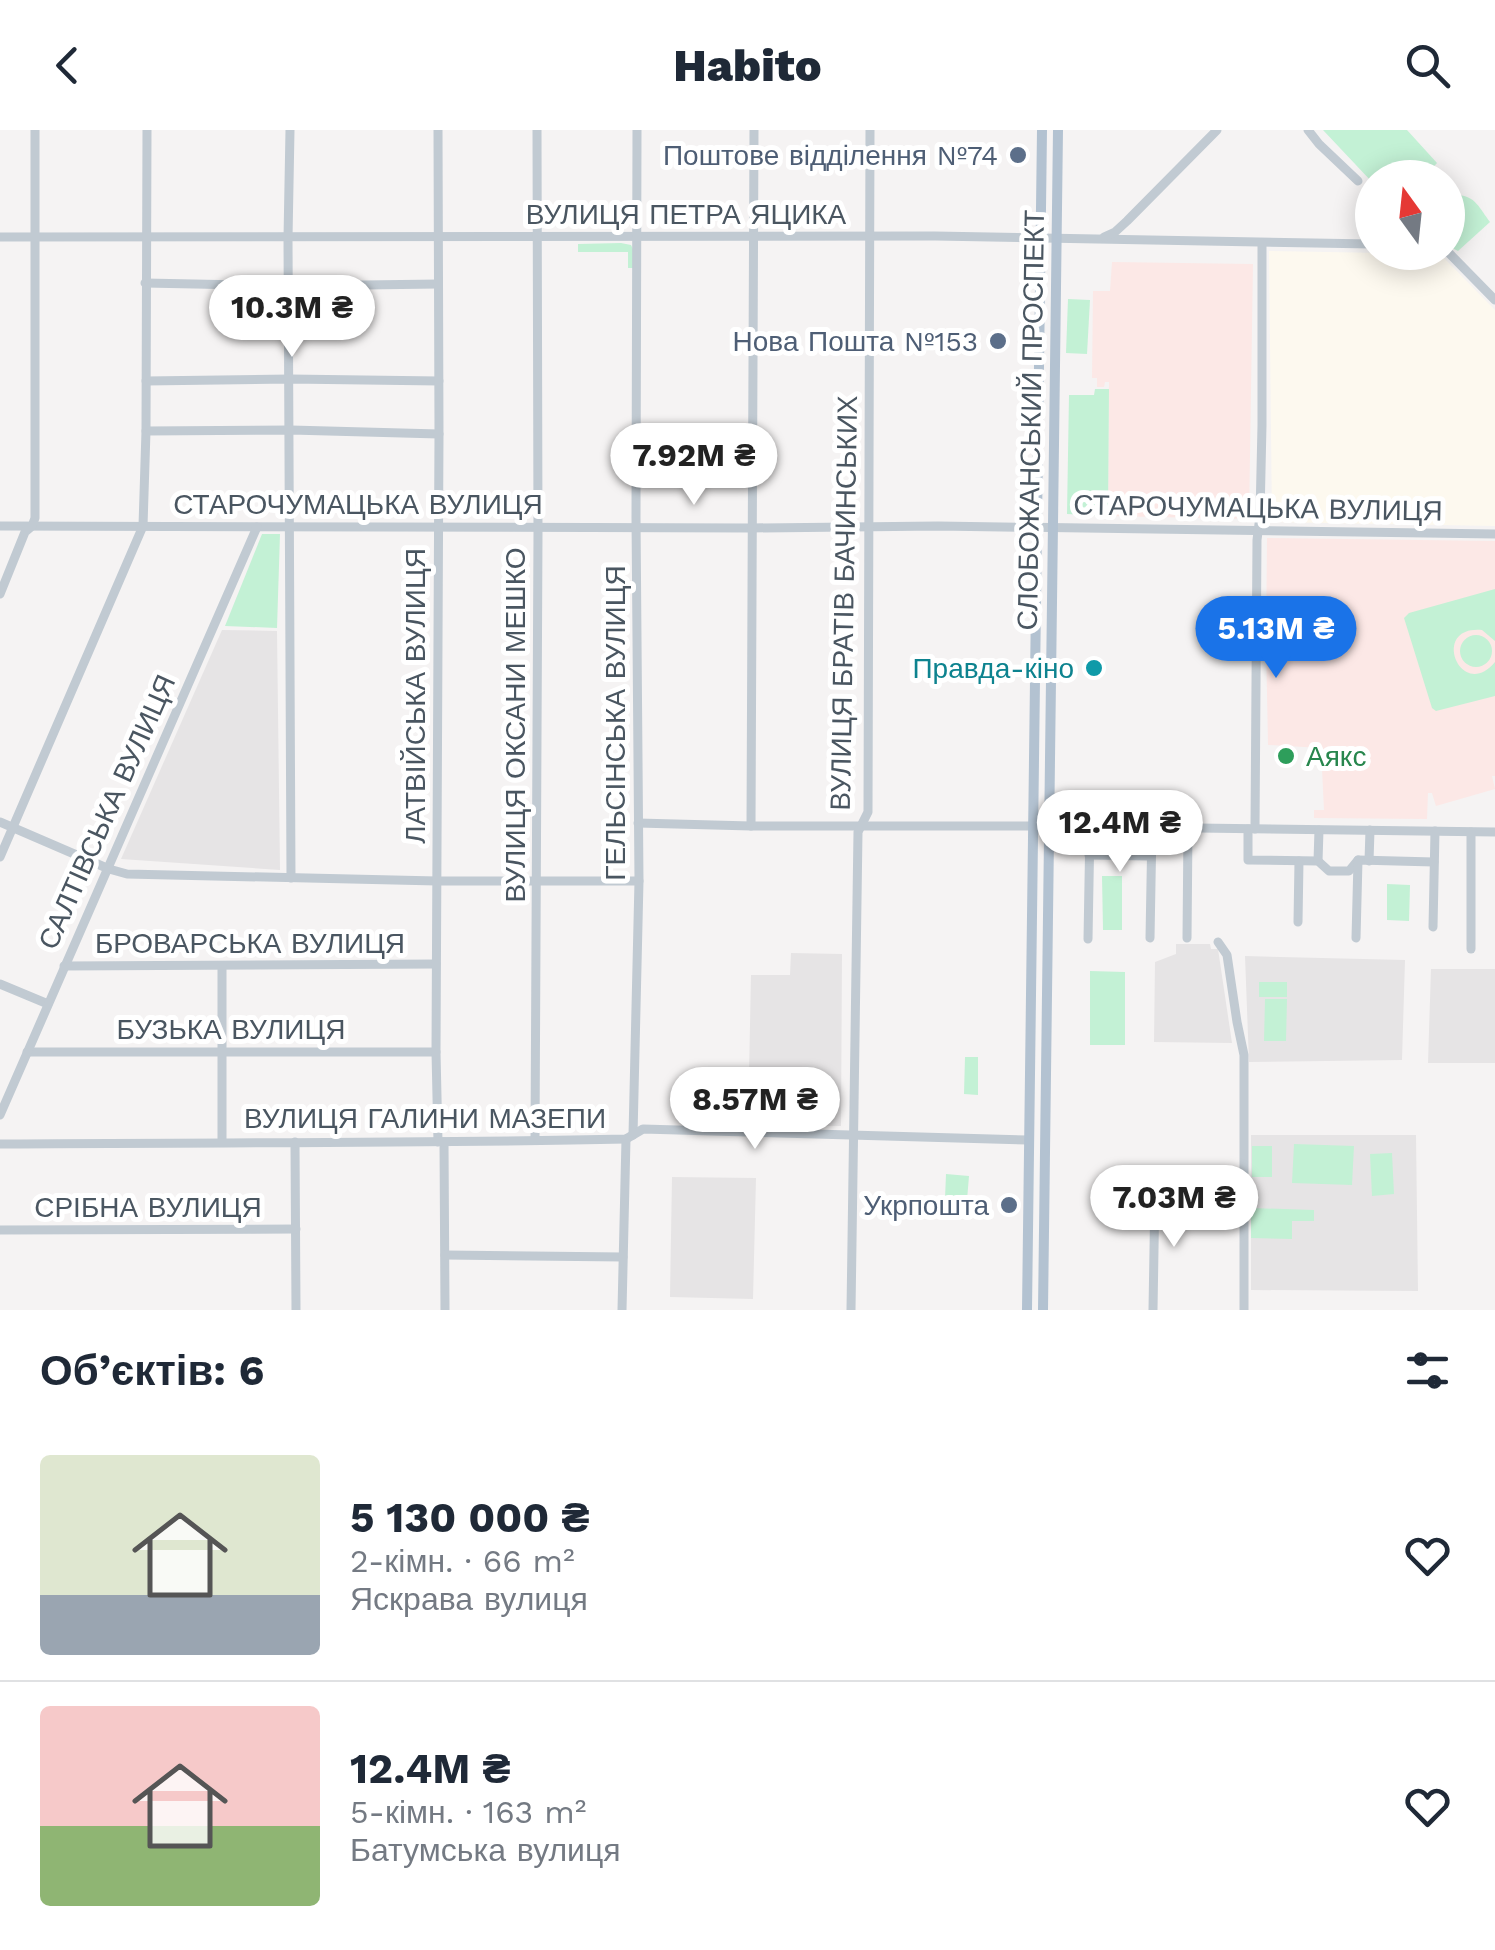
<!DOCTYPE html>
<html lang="uk">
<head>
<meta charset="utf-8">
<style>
  :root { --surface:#fff; --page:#f6f6f7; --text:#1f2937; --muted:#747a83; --line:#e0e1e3; --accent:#1a73e8 }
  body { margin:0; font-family:"Work Sans",sans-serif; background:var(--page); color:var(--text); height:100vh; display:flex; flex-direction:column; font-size:38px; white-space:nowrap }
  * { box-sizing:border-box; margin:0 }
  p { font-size:32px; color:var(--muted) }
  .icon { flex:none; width:55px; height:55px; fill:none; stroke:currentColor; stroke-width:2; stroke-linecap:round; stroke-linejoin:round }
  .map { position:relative; height:1180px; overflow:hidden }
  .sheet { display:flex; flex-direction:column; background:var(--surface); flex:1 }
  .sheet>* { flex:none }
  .needle { width:65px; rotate:345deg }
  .controls { position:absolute; left:1355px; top:30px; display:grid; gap:20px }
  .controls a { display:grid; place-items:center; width:110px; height:110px; border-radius:50%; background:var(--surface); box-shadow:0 5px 25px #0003; font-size:50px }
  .price { position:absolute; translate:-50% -85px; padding:0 22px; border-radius:35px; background:#fff; color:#222; font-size:32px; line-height:65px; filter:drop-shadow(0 2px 5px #0008) }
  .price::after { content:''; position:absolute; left:50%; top:60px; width:30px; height:22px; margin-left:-15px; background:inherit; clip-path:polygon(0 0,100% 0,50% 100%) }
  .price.on { background:var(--accent); color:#fff }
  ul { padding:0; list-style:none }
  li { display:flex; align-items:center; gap:30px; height:250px; padding:0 40px }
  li+li { border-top:2px solid var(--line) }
  li span { display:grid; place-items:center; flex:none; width:280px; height:200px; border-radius:10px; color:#555 }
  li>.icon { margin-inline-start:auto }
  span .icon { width:120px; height:120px; fill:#fffc; stroke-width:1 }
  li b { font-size:42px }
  h2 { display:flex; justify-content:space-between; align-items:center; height:120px; padding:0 40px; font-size:42px }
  header { display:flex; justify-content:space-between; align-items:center; height:130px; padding:0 40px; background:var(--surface); font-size:45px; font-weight:800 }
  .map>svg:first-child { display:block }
  .commercial { fill:#fdf9ef }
  .education { fill:#e6e4e5 }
  .medical { fill:#fce8e6 }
  .green { fill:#c3f1d5 }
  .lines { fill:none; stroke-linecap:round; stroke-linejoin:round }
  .minor { stroke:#c1cad2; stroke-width:9 }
  .major { stroke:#b3c2d1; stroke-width:10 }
  .service-dot { fill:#5c6f8a; stroke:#fff; stroke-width:4 }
  .culture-dot { fill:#0f9aa8; stroke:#fff; stroke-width:4 }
  .leisure-dot { fill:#2e9e5b; stroke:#fff; stroke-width:4 }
  .labels { text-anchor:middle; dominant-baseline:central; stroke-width:10; stroke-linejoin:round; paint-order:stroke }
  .service-label { font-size:28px; fill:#4e5e75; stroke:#fff; text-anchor:end }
  .street-label { font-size:28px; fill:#4a5661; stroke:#fff }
  .culture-label { font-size:28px; fill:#0d838f; stroke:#fff; text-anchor:end }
  .leisure-label { font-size:28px; fill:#27864d; stroke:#fff; text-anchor:start }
</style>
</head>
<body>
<header><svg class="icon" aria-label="back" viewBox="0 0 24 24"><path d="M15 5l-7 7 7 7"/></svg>Habito<svg class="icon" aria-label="search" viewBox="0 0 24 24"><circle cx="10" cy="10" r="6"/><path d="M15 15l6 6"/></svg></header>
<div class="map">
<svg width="1495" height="1180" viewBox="0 0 1495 1180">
  <rect width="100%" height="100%" fill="#f5f3f3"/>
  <!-- commercial -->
  <path class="commercial" d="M1269,121L1440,124L1495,180V396L1272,392Z"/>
  <!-- education -->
  <g class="education">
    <path d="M222,500L277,501L280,740L121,729Z"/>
    <path d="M1176,814H1210L1211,819H1218L1232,913L1154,912L1155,832L1176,824Z"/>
    <path d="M791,823L842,824L841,996L748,995L751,845H790Z"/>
    <path d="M1245,826L1405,830L1402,930L1249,932Z"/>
    <path d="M1431,839H1495V933H1428Z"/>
    <path d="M1251,1005H1416L1418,1161L1251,1160Z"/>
    <path d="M672,1047L756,1048L753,1169L670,1167Z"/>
  </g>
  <!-- medical -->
  <g class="medical">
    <path d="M1112,132L1253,134L1249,389L1108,386L1109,252H1105L1104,257H1097V248H1092L1093,161H1110Z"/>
    <path d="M1267,408L1495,411V646H1492L1495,659L1436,676L1432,663H1428L1427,689L1314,688V680H1324L1321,618L1268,615L1266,512Z"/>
  </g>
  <!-- green -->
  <g class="green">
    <path d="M1323,0H1407L1437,33L1424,47L1372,48V52Z"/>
    <path d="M1448,55L1457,65C1475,65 1480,79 1490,92L1458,121L1448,116Z"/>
    <path d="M621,113L631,115L634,121V138H628V122H578V114Z"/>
    <path d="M1068,169L1090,170L1087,224L1066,223Z"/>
    <path d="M1095,259H1109L1108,386L1067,384L1069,265H1094Z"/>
    <path d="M262,404H280L277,498L225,496Z"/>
    <path d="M1495,459V511L1482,500C1429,495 1461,573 1495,532V566L1436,581L1432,578L1404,488L1409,483Z"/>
    <circle cx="1476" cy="521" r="16"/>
    <path d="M1102,746H1122V800H1103Z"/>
    <path d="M1387,754L1410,755L1409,791L1387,790Z"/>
    <path d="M1090,841L1125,842V915H1090Z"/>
    <rect x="1259" y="852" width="28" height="15"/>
    <path d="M1265,869H1287L1286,911H1264Z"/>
    <path d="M965,927H978V965L964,964Z"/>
    <path d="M1294,1014L1354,1016L1352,1055L1292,1053Z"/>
    <rect x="1252" y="1016" width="20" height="31"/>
    <path d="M1392,1023L1394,1064L1372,1066L1370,1024Z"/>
    <path d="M946,1044L969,1046L967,1070L945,1069Z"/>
    <path d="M1251,1078L1314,1080V1091H1292V1109L1251,1108Z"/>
  </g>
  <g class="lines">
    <!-- minor -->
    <g class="minor">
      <path d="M290,0L288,108L291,748"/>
      <path d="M1308,0L1319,14L1358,51"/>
      <path d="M0,107L935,106L1372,114"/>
      <path d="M1104,107L1115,102L1127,91L1217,0"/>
      <path d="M1448,122L1495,170"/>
      <path d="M145,153L290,156L438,154"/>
      <path d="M146,251L290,249L439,251"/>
      <path d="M146,301L291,300L439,304"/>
      <path d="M0,396L751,398L938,396L1495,404"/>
      <path d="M0,464L25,402L32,396L35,388V0"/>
      <path d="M0,692L109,739L127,744L437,751H639"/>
      <path d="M638,693L751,696H1033"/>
      <path d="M751,696L754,0"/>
      <path d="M1048,696L1495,702"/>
      <path d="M1248,699V730L1318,731L1329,741H1349L1358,730L1434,732"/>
      <path d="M1255,699L1257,410L1260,386L1262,295V114"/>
      <path d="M1089,725L1151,726"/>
      <path d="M0,727L143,396L146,301L147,0"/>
      <path d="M1318,731L1319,700"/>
      <path d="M1369,731L1370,700"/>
      <path d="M1298,792L1299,731"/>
      <path d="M1433,797L1435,701"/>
      <path d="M1150,808L1152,697"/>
      <path d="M1187,808L1188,698"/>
      <path d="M1356,808L1358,730"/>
      <path d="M1088,809L1090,696"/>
      <path d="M1218,812L1227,825L1237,892L1244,925V1180"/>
      <path d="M1471,819V702"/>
      <path d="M64,836L436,834"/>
      <path d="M0,854L48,874"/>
      <path d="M27,922H436"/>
      <path d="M0,985L257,397"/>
      <path d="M633,1005L639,751L636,388L637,0"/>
      <path d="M535,1010L538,403L537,0"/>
      <path d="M222,1011V836"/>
      <path d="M295,1012L296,1180"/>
      <path d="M438,1012L436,922L439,304L438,0"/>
      <path d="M444,1012L445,1180"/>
      <path d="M0,1014C209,1012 418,1014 626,1009L643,999L1028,1010"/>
      <path d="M0,1100L296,1099"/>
      <path d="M445,1125L623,1127"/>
      <path d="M622,1180L626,1009"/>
      <path d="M851,1180L858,702L868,682L870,0"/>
      <path d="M1153,1180L1155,1059"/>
    </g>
    <!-- major -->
    <g class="major">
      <path d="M1027,1180L1042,0"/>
      <path d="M1043,1180L1058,0"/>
    </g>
  </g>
  <!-- markers -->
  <g class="service-dot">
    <circle cx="1018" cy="25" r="10"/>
    <circle cx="998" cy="211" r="10"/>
    <circle cx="1009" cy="1075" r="10"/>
  </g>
  <circle class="culture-dot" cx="1094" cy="538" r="10"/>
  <circle class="leisure-dot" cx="1286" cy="626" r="10"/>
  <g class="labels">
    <!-- service labels -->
    <g class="service-label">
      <text x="998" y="25">Поштове відділення №74</text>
      <text x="978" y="211">Нова Пошта №153</text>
      <text x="989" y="1075">Укрпошта</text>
    </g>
    <!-- street labels -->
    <g class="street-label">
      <text x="686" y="84">ВУЛИЦЯ ПЕТРА ЯЦИКА</text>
      <text transform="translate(1031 290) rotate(-89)">СЛОБОЖАНСЬКИЙ ПРОСПЕКТ</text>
      <text x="358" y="374">СТАРОЧУМАЦЬКА ВУЛИЦЯ</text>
      <text transform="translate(1258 378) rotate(1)">СТАРОЧУМАЦЬКА ВУЛИЦЯ</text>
      <text transform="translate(844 473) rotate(-89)">ВУЛИЦЯ БРАТІВ БАЧИНСЬКИХ</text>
      <text transform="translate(415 566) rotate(-90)">ЛАТВІЙСЬКА ВУЛИЦЯ</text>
      <text transform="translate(615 593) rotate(-90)">ГЕЛЬСІНСЬКА ВУЛИЦЯ</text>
      <text transform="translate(515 595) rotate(-90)">ВУЛИЦЯ ОКСАНИ МЕШКО</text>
      <text transform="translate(107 682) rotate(-66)">САЛТІВСЬКА ВУЛИЦЯ</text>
      <text x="250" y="813">БРОВАРСЬКА ВУЛИЦЯ</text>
      <text x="231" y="899">БУЗЬКА ВУЛИЦЯ</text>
      <text x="425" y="988">ВУЛИЦЯ ГАЛИНИ МАЗЕПИ</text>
      <text x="148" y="1077">СРІБНА ВУЛИЦЯ</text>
    </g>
    <!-- culture labels -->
    <g class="culture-label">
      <text x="1074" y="538">Правда-кіно</text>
    </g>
    <!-- leisure labels -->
    <g class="leisure-label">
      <text x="1306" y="626">Аякс</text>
    </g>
  </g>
</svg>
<div class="controls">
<a><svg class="needle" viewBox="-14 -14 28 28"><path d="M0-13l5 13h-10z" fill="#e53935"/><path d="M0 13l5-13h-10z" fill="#747a83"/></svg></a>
</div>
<b class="price" style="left:292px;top:230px">10.3M ₴</b>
<b class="price" style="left:694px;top:378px">7.92M ₴</b>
<b class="price on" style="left:1276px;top:551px">5.13M ₴</b>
<b class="price" style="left:1120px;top:745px">12.4M ₴</b>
<b class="price" style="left:755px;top:1022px">8.57M ₴</b>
<b class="price" style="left:1174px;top:1120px">7.03M ₴</b>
</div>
<section class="sheet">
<h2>Об’єктів: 6<svg class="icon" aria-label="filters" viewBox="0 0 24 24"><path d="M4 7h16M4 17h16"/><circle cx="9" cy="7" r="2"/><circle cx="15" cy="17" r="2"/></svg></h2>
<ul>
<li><span style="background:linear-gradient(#dfe7d0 70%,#9aa5b1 0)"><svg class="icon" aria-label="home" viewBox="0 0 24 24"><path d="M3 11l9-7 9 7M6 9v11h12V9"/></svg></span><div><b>5 130 000 ₴</b><p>2-кімн. · 66 m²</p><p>Яскрава вулиця</p></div><svg class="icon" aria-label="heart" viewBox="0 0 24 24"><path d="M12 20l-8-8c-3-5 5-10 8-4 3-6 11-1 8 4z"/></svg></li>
<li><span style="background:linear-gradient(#f6c9c9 60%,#8fb573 0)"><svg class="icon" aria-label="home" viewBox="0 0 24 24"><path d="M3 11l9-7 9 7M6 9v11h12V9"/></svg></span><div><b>12.4M ₴</b><p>5-кімн. · 163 m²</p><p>Батумська вулиця</p></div><svg class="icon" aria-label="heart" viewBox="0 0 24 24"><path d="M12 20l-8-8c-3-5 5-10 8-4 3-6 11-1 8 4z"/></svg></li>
</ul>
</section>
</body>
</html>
